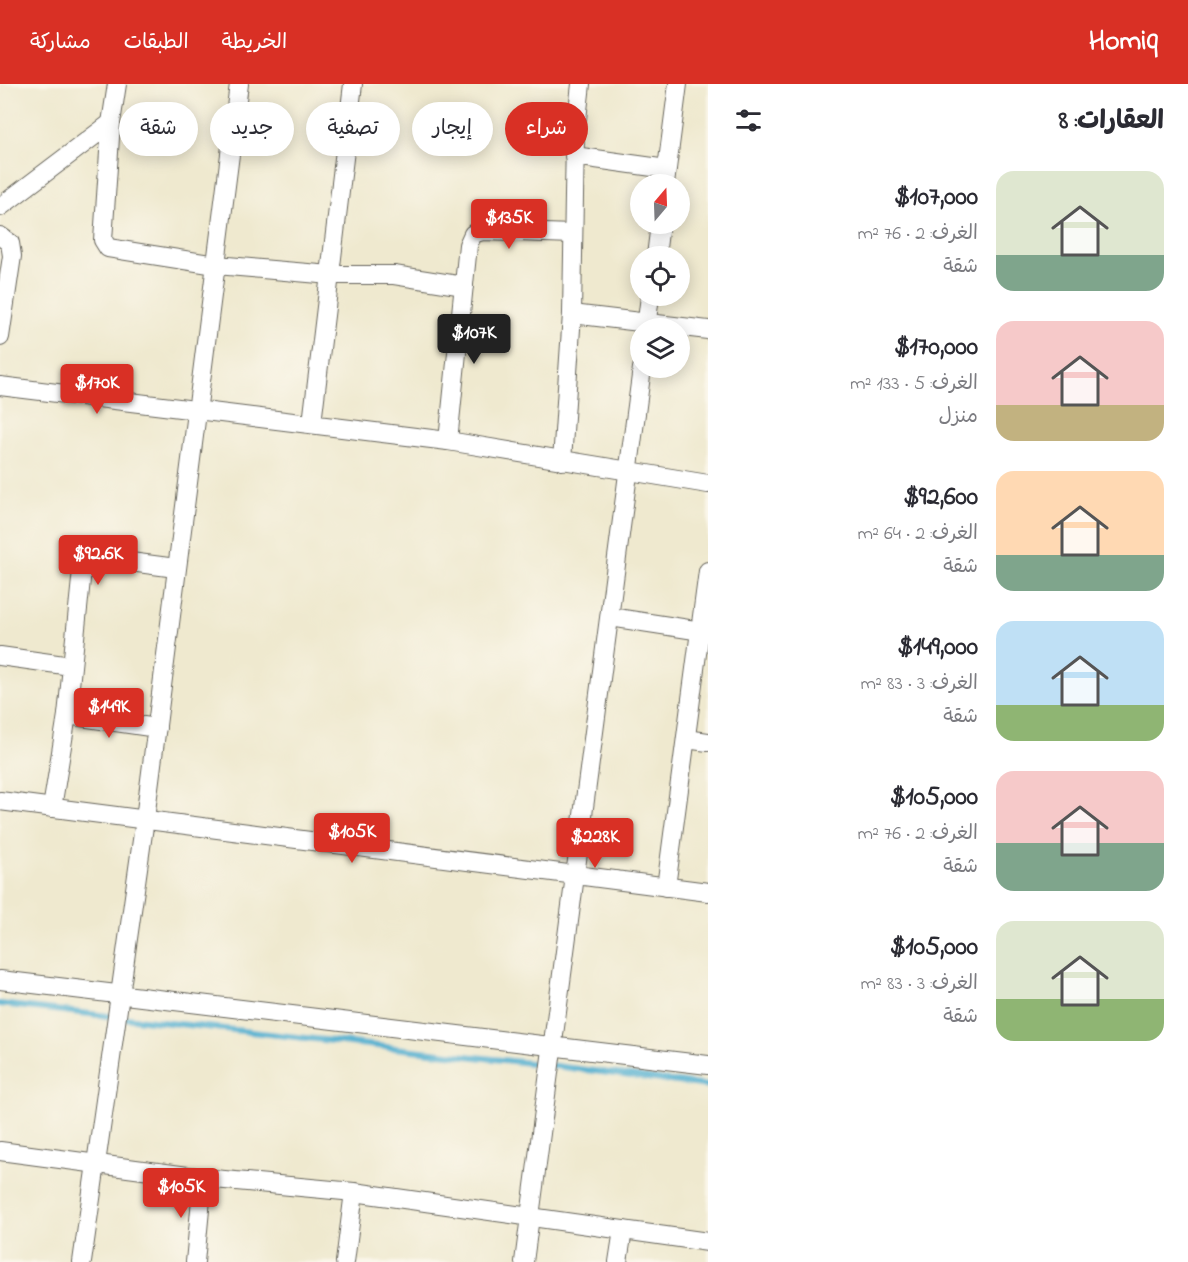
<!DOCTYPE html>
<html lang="ar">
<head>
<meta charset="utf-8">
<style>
  :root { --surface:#fff; --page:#f7f7f7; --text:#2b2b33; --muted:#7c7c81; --accent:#d93025 }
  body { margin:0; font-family:"Indie Flower","Playpen Sans Arabic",sans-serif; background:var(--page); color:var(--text); direction:rtl; height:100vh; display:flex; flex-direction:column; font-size:22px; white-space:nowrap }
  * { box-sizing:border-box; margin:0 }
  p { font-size:20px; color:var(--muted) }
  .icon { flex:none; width:33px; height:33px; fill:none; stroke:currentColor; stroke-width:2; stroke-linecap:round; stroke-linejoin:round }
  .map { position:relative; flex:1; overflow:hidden; direction:ltr }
  .sheet { display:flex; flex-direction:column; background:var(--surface); width:480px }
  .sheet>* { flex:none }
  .hud { position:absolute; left:18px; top:18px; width:570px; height:54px; direction:rtl; display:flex; gap:12px }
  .needle { width:39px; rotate:19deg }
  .tools { position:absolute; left:630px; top:90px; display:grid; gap:12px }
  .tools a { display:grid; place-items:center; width:60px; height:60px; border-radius:50%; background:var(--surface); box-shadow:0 3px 15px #0003; font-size:30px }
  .price { position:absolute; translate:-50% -51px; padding:0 14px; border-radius:6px; background:var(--accent); color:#fff; font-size:20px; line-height:39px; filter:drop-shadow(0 2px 3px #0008) }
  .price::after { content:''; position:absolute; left:50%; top:36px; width:18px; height:14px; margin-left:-9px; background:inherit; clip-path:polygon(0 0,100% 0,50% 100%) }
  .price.on { background:#222; color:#fff }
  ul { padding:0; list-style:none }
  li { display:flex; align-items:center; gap:18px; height:150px; padding:0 24px }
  li span { display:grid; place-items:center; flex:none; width:168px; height:120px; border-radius:18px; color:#555 }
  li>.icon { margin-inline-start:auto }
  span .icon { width:72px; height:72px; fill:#fffc; stroke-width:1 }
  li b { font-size:26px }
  h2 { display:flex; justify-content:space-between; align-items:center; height:72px; padding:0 24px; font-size:26px }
  .tag { padding:0 21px; border-radius:27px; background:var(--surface); box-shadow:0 3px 15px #0003; font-size:21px; line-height:54px }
  .tag.on { background:var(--accent); color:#fff }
  header { display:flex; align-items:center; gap:36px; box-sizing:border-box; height:84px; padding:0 30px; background:var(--accent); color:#fff }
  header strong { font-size:28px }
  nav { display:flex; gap:33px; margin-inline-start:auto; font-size:21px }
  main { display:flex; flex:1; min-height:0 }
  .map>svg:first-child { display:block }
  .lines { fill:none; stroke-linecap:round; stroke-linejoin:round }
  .stream { stroke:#50aecf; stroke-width:6 }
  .minor-casing { stroke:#66645b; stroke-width:20 }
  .minor { stroke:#fff; stroke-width:18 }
</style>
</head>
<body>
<header>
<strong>Homiq</strong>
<nav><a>الخريطة</a><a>الطبقات</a><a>مشاركة</a></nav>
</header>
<main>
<section class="sheet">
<h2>العقارات: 8<svg class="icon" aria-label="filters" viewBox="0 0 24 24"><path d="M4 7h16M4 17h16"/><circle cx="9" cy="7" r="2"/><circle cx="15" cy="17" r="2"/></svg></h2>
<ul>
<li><span style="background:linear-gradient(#dfe7d0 70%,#7fa58c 0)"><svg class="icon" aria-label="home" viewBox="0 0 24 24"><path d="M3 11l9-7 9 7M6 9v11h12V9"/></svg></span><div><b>$107,000</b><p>الغرف: 2 · 76 m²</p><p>شقة</p></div></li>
<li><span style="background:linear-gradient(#f6c9c9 70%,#c2b280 0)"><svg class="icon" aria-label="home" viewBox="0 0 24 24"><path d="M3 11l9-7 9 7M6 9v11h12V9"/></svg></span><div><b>$170,000</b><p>الغرف: 5 · 133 m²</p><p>منزل</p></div></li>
<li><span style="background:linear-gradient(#ffd9b3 70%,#7fa58c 0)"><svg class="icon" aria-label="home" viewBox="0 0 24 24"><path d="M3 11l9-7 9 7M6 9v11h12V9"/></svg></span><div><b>$92,600</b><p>الغرف: 2 · 64 m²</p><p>شقة</p></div></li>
<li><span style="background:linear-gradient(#bfe0f5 70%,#8fb573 0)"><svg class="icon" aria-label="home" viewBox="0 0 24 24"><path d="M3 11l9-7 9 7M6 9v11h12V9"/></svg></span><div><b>$149,000</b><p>الغرف: 3 · 83 m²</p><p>شقة</p></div></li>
<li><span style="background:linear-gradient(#f6c9c9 60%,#7fa58c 0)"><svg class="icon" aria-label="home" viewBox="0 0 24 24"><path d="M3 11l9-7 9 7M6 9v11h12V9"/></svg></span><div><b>$105,000</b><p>الغرف: 2 · 76 m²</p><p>شقة</p></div></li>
<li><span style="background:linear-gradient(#dfe7d0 65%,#8fb573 0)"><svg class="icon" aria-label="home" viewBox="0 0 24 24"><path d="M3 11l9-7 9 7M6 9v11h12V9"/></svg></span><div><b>$105,000</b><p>الغرف: 3 · 83 m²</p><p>شقة</p></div></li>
</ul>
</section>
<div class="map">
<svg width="708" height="1178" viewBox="0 0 708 1178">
  <rect width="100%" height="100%" fill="#fbf7ec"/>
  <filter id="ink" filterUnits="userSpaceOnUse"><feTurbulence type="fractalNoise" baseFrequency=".0167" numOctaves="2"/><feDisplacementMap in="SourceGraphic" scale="12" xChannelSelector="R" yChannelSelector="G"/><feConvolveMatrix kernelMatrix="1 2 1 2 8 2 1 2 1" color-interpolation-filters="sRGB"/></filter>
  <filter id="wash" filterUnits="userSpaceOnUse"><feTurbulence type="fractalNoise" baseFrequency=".008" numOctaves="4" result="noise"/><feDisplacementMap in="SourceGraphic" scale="24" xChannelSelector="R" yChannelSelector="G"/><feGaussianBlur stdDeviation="1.35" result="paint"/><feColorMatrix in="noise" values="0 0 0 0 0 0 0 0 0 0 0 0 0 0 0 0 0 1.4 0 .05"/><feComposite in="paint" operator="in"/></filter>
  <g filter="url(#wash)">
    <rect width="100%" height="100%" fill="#efe9cf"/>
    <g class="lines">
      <!-- stream -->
      <path class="stream" d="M0,920L548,981L708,1002"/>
    </g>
  </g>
  <g filter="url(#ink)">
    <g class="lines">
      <!-- minor casing -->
      <g class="minor-casing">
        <g id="minor">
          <path d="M111,39L117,0"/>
          <path d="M574,72L667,85"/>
          <path d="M665,100L678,0"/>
          <path d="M0,123L111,39L103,156L108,164L216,181L331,191H394L464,202"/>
          <path d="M0,152L10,159L12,172L0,253"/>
          <path d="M656,172L660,140"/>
          <path d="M572,230L708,246"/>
          <path d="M646,244L650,212"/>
          <path d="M0,302L448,357L708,400"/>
          <path d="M312,339L353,0"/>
          <path d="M448,357L468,161L473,150L483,147L573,150"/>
          <path d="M562,377L572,230L575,53L581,0"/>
          <path d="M610,533L708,548"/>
          <path d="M0,572L71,582"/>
          <path d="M67,631L157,644"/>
          <path d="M686,655L708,658"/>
          <path d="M0,717L708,808"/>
          <path d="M52,724L67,631L82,486L88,478L100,474L176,484"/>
          <path d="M666,803L708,487"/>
          <path d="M0,896L708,981"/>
          <path d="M0,1067L203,1094L354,1108L708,1158"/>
          <path d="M82,1178L145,735L239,0"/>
          <path d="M195,1178L203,1094"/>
          <path d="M345,1178L354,1108"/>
          <path d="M524,1178L642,284"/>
          <path d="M618,1178L623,1146"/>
        </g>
      </g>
      <!-- minor -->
      <use href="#minor" class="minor"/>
    </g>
  </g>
</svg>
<div class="tools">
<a><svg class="needle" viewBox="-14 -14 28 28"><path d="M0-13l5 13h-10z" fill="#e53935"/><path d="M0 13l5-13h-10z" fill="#7c7c81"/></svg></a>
<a><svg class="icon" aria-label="locate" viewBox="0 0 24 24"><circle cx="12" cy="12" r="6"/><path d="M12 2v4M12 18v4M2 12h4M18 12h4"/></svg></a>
<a><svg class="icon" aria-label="layers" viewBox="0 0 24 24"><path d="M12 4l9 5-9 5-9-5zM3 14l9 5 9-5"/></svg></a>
</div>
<b class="price" style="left:509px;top:166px">$135K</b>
<b class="price on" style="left:474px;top:281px">$107K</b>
<b class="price" style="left:97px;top:331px">$170K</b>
<b class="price" style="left:98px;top:502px">$92.6K</b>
<b class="price" style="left:109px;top:655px">$149K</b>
<b class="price" style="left:352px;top:780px">$105K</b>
<b class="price" style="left:595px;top:785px">$228K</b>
<b class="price" style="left:181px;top:1135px">$105K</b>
<div class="hud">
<a class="tag on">شراء</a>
<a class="tag">إيجار</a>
<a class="tag">تصفية</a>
<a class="tag">جديد</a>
<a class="tag">شقة</a>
</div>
</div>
</main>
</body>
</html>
